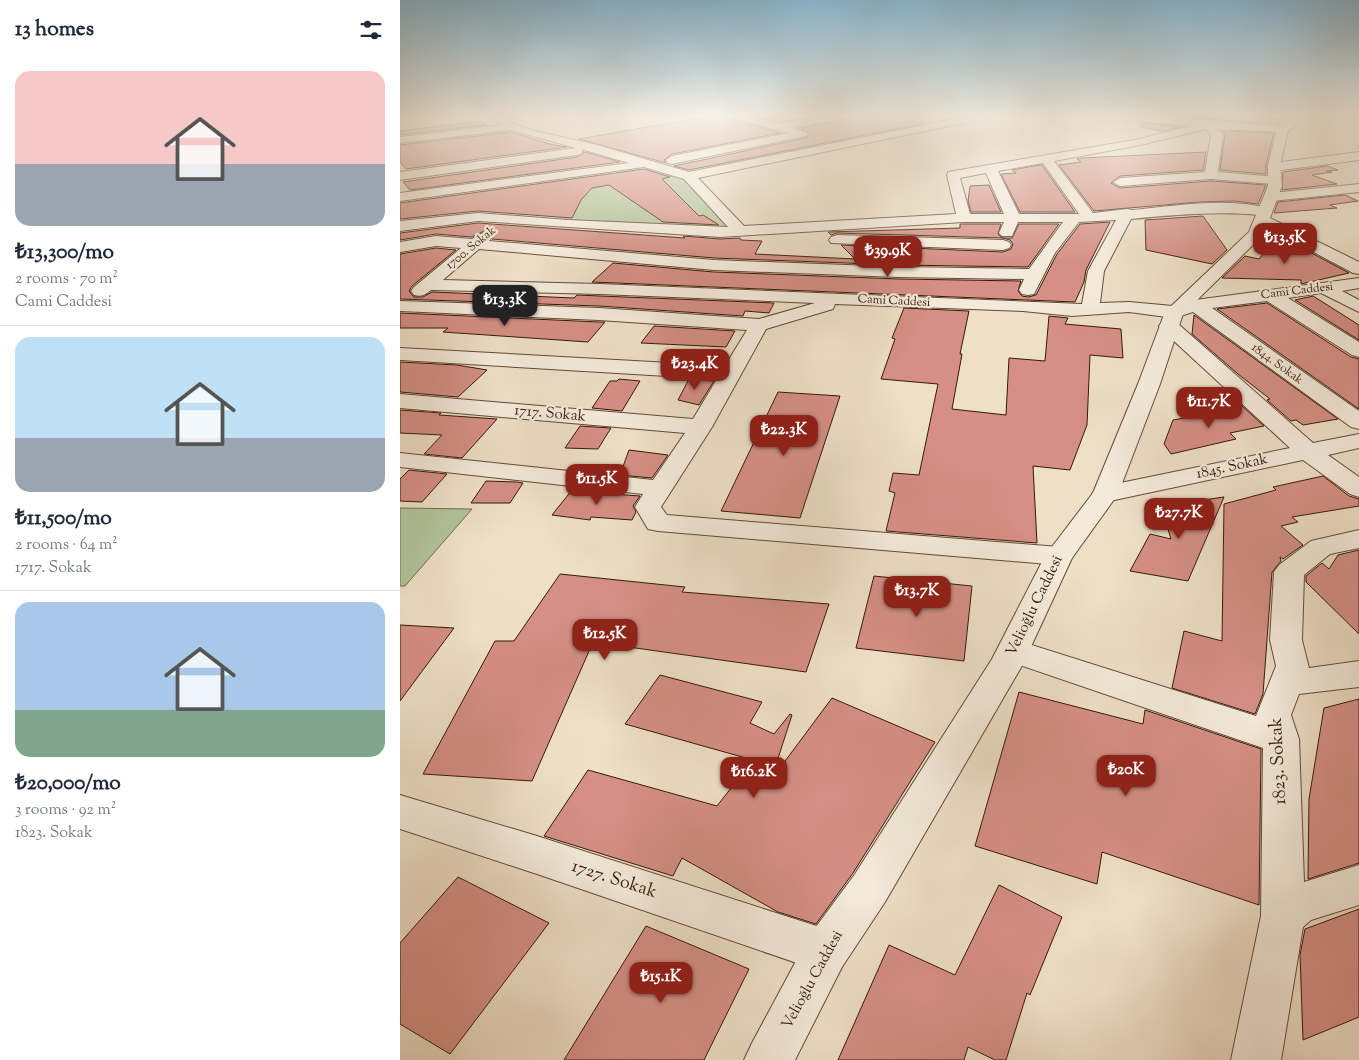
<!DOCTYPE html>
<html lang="en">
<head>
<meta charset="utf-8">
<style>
  :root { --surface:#fff; --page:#f6f6f7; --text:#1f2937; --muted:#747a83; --line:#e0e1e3; --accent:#8f2418 }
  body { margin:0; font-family:"Sorts Mill Goudy",serif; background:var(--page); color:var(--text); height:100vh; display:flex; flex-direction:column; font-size:19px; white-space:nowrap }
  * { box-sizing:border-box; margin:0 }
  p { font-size:16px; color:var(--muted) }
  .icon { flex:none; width:28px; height:28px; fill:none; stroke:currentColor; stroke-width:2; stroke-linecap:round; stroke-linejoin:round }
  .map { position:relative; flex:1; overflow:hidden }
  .side { display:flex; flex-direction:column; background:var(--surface); width:400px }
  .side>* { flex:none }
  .price { position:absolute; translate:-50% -42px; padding:0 11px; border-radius:10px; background:var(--accent); color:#fff; font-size:16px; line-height:32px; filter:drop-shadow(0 1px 2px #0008) }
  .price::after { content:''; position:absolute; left:50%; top:30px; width:15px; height:11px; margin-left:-8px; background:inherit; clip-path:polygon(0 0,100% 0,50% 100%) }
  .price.active { background:#222; color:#fff }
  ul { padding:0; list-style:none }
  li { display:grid; align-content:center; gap:10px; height:265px; padding:0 15px }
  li+li { border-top:1px solid var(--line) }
  li span { display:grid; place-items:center; height:155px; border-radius:15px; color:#555 }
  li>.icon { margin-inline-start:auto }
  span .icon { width:90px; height:90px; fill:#fffc; stroke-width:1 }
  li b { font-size:21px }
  h2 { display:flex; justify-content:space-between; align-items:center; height:60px; padding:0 15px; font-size:21px }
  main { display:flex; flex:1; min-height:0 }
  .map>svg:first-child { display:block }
  .green { fill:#b2c39a; stroke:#746e4f }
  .building { fill:#d58f85; stroke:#361904 }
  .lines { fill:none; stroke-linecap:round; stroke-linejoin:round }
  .minor-casing { stroke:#644a35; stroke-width:2 }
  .tertiary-casing { stroke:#644a35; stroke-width:2 }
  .minor { fill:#f4eadb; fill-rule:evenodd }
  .tertiary { fill:#f4eadb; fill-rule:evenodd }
  .labels { text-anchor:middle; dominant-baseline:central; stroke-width:4.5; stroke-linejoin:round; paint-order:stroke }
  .far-street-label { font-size:12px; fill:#361904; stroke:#f4eadb }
  .street-label { font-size:15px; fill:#361904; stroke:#f4eadb }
  .near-street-label { font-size:18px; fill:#361904; stroke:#f4eadb }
</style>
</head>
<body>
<main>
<section class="side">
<h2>13 homes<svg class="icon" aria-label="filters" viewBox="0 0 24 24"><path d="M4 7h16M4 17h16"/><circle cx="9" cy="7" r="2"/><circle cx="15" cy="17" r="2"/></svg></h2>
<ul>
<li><span style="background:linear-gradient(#f6c9c9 60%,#9aa5b1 0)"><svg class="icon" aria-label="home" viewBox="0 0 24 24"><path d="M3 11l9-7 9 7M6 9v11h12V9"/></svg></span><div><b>₺13,300/mo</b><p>2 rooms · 70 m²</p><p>Cami Caddesi</p></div></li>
<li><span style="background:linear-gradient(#bfe0f5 65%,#9aa5b1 0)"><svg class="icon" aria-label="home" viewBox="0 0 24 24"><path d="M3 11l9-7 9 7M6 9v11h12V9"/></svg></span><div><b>₺11,500/mo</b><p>2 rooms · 64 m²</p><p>1717. Sokak</p></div></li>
<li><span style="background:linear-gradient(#a9c7e8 70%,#7fa58c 0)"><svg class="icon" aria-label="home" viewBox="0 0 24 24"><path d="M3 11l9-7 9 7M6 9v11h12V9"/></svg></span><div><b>₺20,000/mo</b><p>3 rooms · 92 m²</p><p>1823. Sokak</p></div></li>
</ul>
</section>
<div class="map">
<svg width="959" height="1060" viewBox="0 0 959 1060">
  <rect width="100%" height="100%" fill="#eedfc7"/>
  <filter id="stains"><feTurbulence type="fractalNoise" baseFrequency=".004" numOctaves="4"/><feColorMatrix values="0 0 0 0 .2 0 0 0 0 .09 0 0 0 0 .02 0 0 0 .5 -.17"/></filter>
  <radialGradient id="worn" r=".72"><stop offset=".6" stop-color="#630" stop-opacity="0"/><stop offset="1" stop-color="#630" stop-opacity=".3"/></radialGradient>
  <!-- green -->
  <g class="green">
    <path d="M265,176L293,177L341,229L163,221L192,186Z"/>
    <path d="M0,508L72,509L5,586H0Z"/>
  </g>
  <!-- building -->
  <g class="building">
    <path d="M310,116H330L333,120L380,133L272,154L264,160L266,163L179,139Z"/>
    <path d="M353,116H418L379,122Z"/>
    <path d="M448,116H521L522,124L289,170L274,166L406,138L409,133L401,128L441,121Z"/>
    <path d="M765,116H853L880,120L879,124Z"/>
    <path d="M81,121L86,125L0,135V131Z"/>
    <path d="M741,123L779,127L763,131L740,127Z"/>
    <path d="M823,131L874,133L866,165V174L820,170L825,134Z"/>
    <path d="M111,132L150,144L167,147L6,169L0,162V145Z"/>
    <path d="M185,152L220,162L10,190L3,182L177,157Z"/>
    <path d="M806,152L803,170L720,176L711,183L720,188L811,181L866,185L858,204L835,201L800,202L694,211L659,165L681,162L677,159L682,158Z"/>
    <path d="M640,165H642L675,212H620L601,174L616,173L612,170Z"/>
    <path d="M927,166L938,170L927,171L932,172L912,175L937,184L882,190L883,172Z"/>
    <path d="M244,169L270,177L262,179L299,216L303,215L319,225L263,222L209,185L192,188L181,200L172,218L78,211L0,219V203Z"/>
    <path d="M589,185L601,212H571L568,201L570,186Z"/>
    <path d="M945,195L958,201L930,205L937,208L874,213L878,202Z"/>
    <path d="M803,216L827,250L812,264L746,250L745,220Z"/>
    <path d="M710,222L686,270L684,282L675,302L192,282L213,263L314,272L499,279L621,281L618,291L622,296L628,297L636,295L657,254L680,224Z"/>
    <path d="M78,223L285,238L283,236L320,239L340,238L341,240L362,241L355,254L455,259L441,245L603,252L611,249L613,244L610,240L603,238L437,233L431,235L428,232L560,228V224H601L598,234L602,238H612L619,224H659L628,267L499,265L314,258L92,239L89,234L84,231L72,237L36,234L0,240V233Z"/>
    <path d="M878,236L891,242L949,273L901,284V280L822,278L845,256L859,259Z"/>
    <path d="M36,248L56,250L12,286L9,291L14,297H23L32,292L174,298L177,295L200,296L374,303L369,313L345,311L343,316L199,306L0,299V254Z"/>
    <path d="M913,296L959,325V340L895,300Z"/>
    <path d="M867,303L951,357L959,359V409L817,309Z"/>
    <path d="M504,308L569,311L560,354H562L552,409L606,415L609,358L645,361L649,316L668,318L665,324L721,329L723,358L690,355L687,425L670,470L633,466L637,543L486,531L495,493L489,491L493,473L519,475L538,384L481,379L495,339L492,338Z"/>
    <path d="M0,313L199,322H205L188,342L43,332L48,328H0Z"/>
    <path d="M794,315L938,419L903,425L896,420L891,421L867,400L870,399L838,374L792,334Z"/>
    <path d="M254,326L335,331L326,347L241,343Z"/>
    <path d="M0,362L57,365L87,370L58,397L0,392Z"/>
    <path d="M219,379L240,381L222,411L192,408L210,381H217Z"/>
    <path d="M289,379L314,381L299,405L278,400Z"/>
    <path d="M378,392L440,396L400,518L321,511Z"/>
    <path d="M841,405L864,426L830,433L836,439L771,454L764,444L773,420L813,413L811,411Z"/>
    <path d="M0,410L41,413L39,415L97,419L62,458L24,454L42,435L0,433Z"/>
    <path d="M180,426L211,428L198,449L165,448Z"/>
    <path d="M229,450L268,455L252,478L220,475Z"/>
    <path d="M9,470L47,474L22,502L0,501V479Z"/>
    <path d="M923,476L949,496L959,499V506L892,517L898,522L881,526L903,545L883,559L880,557L881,561L872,572L863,694L855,714L772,688L784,631L822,641L824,504L876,490L873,487Z"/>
    <path d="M86,481L117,482L123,483L110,503H71Z"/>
    <path d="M172,490L213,494L240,496L233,506L236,512L232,520L191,517L190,520L152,515Z"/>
    <path d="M824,497L788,581L730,571L750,534L771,539L761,506Z"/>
    <path d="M959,550V634L906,582V576L922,563L929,569L938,555Z"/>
    <path d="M160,574L285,587L282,592L429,604L406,672L193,642L132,781L23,774L95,641H114Z"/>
    <path d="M474,576L572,586L564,661L456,648Z"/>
    <path d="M0,625L54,628L0,701Z"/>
    <path d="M260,675L362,702L350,723L374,734L390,714L392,715L371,780L432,698L535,742L453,873L416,924L378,912L282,858L273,876L144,836L188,770L317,806L353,760L225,724Z"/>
    <path d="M619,692L743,724L745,710L861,749L859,905L702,852L697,884L575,846Z"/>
    <path d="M959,699V863L908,879L909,799L924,708Z"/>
    <path d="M58,877L149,923L50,1054L0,1024V943Z"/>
    <path d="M599,885L662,917L630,995L627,993L606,1060H595L568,1047L564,1060H438L489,945L555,975Z"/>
    <path d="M959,909V1017L903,1040L900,955L905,929Z"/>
    <path d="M246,926L349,969L304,1060H164Z"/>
  </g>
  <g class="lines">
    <!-- minor casing -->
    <g class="minor-casing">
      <g id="minor">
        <path d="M93,116H104L116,125L135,131L197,145L289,172L570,116H588L583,119L298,178L344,226L556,214L547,175L548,172L740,139L789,126L720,119L715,116H747L887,127L889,129L883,132L818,129L823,134L818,172L878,177L880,180L873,184L811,179L720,186L713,182L720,178L805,172L811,135L806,129L740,145L654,161L693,213L727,209L732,210C776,206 825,197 868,208L870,211L864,215L959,262V274L953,273L857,222L855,219L860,215C817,211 775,215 731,219L704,271L700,303L729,302L773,306L795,300L959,278V288L942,291L959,300V312L921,293L888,298L959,342V357L952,355L867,301L812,308L959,411V429L951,427L793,312L774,318L729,312L672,316L623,311L435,304L433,309L366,329L312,427L261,507L267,515L659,547L669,550L673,556L669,562L659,565L258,531L248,529L235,507L243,494L0,467V453L253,480L285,433L0,408V394L293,419L317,379L0,360V348L325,366L347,330L199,320L0,311V301L199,308L359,319L415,303L200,294L31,290C25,295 21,297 14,295L11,291L14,287L61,248L36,246L0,252V242L36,236L72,239L83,233L88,235L91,238L89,241L314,260L499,267L629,269L663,222H618L612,236H602L599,233L604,222H564L320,237L78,221L0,231V221L78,213L168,220L328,227L284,179L244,167L0,201V193L229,163L181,149L183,151L181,154L177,155L0,180V172L176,148L111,130L0,143V137L103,125ZM643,163L679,214H619L598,171ZM586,173L604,214H570L560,178ZM716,220L688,271L682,304L200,284L43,280L79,249L314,270L499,277L624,279L619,290L622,294L628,295L634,294L655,253L679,222Z"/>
        <path d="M332,116H347L379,124L426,116H446L441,119L393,128L406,132L408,134L406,136L272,164L268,163L266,160L272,156L388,133L333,118Z"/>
        <path d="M959,152V160L874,171L868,167L874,163Z"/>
        <path d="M959,184V192L872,201L865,197L872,193Z"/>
        <path d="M437,235L603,240L609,242L611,245L609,248L603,250L431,243L429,240L431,237Z"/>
        <path d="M769,320L776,322L913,443L959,434V448L928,455L959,477V497L950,494L903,460L705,502L696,500L692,494L696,488L890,448L762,330L759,326L762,322Z"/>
        <path d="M959,530V548L930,554L904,575L902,640L909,668L959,661V687L899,694L891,715L899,739L904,882L959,865V905L911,920L903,927L881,1060H831L861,916L863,748L602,659L597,651L602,643L613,639L856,716L876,666L870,640L874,572L879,565L911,541Z"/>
        <path d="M0,795L137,836L426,929L442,935L448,951L442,967L426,973L137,874L0,829Z"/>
      </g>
    </g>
    <!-- tertiary casing -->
    <g class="tertiary-casing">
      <path id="tertiary" d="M889,116H899L898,123L888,131L880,165L882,186L864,234L783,314L760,384L718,494L672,558L623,664L485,902L442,967L395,1060H344L352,1043L410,935L455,874L592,659L645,556L693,493L738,384L765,312L849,232L868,186V165L877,129L888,122Z"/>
    </g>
    <!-- minor -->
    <use href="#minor" class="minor"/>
    <!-- tertiary -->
    <use href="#tertiary" class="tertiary"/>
  </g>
  <!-- sky -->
  <linearGradient id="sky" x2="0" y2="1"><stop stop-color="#88b8d3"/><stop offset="0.44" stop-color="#f7f1e6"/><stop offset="1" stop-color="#f7f1e6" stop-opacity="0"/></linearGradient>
  <rect width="959" height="264" fill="url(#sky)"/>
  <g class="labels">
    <!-- far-street labels -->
    <g class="far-street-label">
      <text transform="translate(71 248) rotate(-39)">1700. Sokak</text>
      <text transform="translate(897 291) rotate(-7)">Cami Caddesi</text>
      <text transform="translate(494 301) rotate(3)">Cami Caddesi</text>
      <text transform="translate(877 364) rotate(36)">1844. Sokak</text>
    </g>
    <!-- street labels -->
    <g class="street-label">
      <text transform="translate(150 414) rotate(5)">1717. Sokak</text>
      <text transform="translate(832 467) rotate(-12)">1845. Sokak</text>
      <text transform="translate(635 606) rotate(-64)">Velioğlu Caddesi</text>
      <text transform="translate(413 980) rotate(-61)">Velioğlu Caddesi</text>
    </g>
    <!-- near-street labels -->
    <g class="near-street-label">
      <text transform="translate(879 761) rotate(-93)">1823. Sokak</text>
      <text transform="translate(214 880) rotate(18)">1727. Sokak</text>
    </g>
  </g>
  <rect width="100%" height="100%" filter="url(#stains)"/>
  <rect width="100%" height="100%" fill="url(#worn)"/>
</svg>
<b class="price" style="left:885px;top:265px">₺13.5K</b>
<b class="price" style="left:488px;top:278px">₺39.9K</b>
<b class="price active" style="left:105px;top:327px">₺13.3K</b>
<b class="price" style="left:295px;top:391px">₺23.4K</b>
<b class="price" style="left:809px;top:429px">₺11.7K</b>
<b class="price" style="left:384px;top:457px">₺22.3K</b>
<b class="price" style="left:197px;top:506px">₺11.5K</b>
<b class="price" style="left:779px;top:540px">₺27.7K</b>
<b class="price" style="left:517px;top:618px">₺13.7K</b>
<b class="price" style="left:205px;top:661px">₺12.5K</b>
<b class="price" style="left:726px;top:797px">₺20K</b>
<b class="price" style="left:354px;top:799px">₺16.2K</b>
<b class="price" style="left:261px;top:1004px">₺15.1K</b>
</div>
</main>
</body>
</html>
